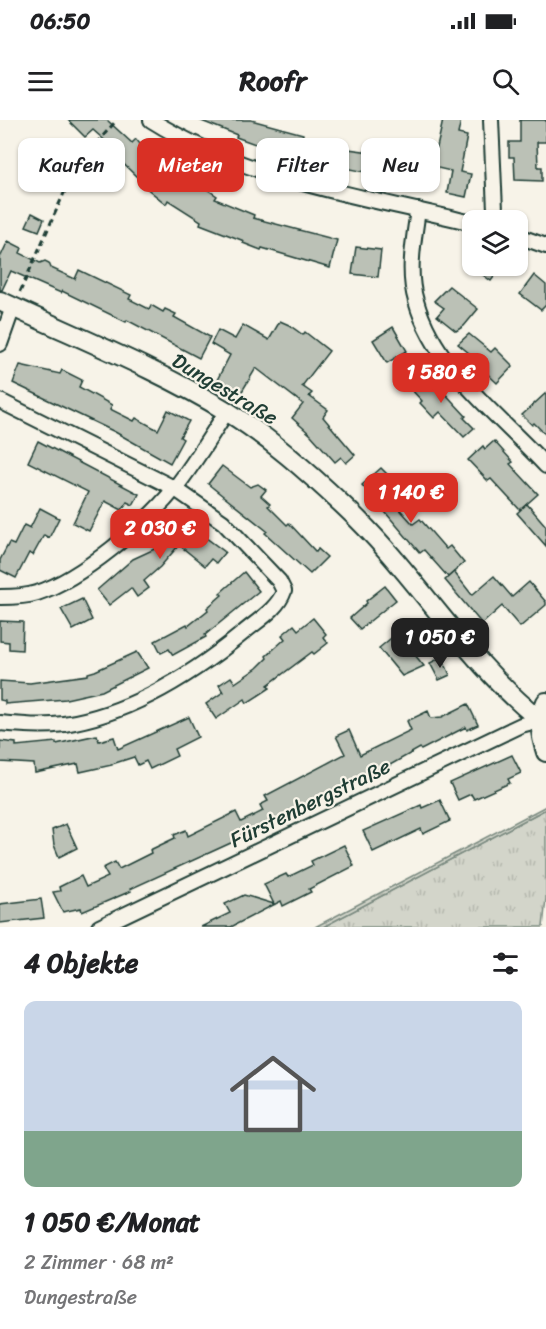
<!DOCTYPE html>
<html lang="de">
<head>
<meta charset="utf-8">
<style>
  :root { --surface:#fff; --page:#f6f6f6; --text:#202124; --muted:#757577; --accent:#d93025 }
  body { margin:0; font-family:Sriracha,sans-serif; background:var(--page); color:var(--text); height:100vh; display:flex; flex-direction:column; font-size:22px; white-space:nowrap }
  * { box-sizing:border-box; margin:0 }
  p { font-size:20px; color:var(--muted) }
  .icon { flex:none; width:33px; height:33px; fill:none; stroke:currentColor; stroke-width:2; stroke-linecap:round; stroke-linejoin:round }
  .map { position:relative; height:807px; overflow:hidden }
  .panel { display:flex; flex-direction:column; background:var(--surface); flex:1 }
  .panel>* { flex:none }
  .top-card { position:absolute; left:18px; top:18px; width:510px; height:54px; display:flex; gap:12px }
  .buttons { position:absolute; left:462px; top:90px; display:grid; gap:12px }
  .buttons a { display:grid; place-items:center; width:66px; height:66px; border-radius:12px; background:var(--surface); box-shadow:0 2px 4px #0004; font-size:30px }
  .price { position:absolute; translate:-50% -51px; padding:0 14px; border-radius:12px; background:var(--accent); color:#fff; font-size:20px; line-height:39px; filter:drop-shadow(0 2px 3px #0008) }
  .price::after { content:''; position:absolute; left:50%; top:36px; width:18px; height:14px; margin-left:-9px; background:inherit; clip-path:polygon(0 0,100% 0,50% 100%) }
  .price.on { background:#222; color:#fff }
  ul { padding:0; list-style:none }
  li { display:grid; align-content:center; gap:12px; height:318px; padding:0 24px }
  li span { display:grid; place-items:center; height:186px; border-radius:12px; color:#555 }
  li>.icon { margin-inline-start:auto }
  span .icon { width:108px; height:108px; fill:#fffc; stroke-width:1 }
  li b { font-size:26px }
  h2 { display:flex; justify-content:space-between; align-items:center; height:72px; padding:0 24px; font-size:26px }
  .pill { padding:0 21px; border-radius:12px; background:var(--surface); box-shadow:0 2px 4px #0004; font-size:21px; line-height:54px }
  .pill.on { background:var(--accent); color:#fff }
  .status { display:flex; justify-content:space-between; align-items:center; height:42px; padding:0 30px; background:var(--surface); direction:ltr }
  .status svg { height:16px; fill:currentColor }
  header { display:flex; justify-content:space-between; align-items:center; height:78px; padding:0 24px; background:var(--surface); font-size:27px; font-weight:700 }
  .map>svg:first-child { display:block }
  .grass { fill:url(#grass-tufts); stroke:#79897f; stroke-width:1.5 }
  .forest { fill:url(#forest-crowns); stroke:#79897f; stroke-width:1.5 }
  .building { fill:#bbc1b6; stroke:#1f3d34; stroke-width:1.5 }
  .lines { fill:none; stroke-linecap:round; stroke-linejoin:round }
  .street-casing { stroke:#1f3d34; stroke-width:18 }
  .secondary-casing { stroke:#1f3d34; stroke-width:22 }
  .path { stroke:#1f3d34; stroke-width:3; stroke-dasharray:6 4.5; stroke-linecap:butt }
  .street { stroke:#f7f3e8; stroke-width:14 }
  .secondary { stroke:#f7f3e8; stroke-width:18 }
  .labels { text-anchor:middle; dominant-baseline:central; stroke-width:4.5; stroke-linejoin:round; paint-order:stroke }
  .street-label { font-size:21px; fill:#1f3d34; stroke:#f7f3e8 }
</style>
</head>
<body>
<div class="status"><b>06:50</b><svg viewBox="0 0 49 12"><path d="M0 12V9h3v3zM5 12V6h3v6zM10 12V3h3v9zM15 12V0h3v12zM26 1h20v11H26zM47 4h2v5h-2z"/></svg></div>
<header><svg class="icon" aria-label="menu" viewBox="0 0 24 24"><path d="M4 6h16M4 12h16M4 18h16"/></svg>Roofr<svg class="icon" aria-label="search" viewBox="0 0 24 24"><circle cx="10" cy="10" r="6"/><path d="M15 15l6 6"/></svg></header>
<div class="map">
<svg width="546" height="807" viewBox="0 0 546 807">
  <defs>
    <pattern id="grass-tufts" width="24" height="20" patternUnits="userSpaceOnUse" patternTransform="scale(1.5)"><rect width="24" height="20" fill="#d3d5ca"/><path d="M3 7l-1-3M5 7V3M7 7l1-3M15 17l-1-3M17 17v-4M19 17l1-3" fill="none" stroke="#b5b8ae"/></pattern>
    <pattern id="forest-crowns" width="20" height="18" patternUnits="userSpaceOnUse" patternTransform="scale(1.5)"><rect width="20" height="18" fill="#d3d5ca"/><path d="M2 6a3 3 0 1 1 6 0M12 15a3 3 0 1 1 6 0" fill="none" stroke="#b5b8ae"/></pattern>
  </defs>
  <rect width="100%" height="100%" fill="#f7f3e8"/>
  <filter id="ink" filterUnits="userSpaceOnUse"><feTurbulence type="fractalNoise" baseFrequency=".0167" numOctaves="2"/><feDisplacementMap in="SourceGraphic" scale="12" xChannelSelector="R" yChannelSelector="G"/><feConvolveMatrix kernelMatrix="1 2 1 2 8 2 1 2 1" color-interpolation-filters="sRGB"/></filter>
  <g filter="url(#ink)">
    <!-- grass -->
    <path class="grass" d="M546,689V778L543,807H323Z"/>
    <!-- forest -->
    <path class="forest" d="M546,686V689L323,807H315Z"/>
    <!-- building -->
    <g class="building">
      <path d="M68,0H107L132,23L136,19L144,29L192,67L196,62L217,76L215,79L254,95L253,98L337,120L330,148L262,128L261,130L243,123L244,121L200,104L201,101L168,80L166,84L139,62L140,60L107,28L110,25L93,10L85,17Z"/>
      <path d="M199,0H251L303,14L302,19L341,28L385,34V36L406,40V47L413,48L411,61L310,41L275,31L236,17L237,15Z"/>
      <path d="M443,0H461L458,14L467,16L460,52L471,54L466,77L447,73L451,51L429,46L432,31L436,32Z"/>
      <path d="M520,0H546V22H537L538,47H542V61L515,60L514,37H509V22H520Z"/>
      <path d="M32,93L44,99L39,111L26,106Z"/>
      <path d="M8,121L22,128L20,133L40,143L45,141L49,143L51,148L75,159L79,150L131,175L129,179L149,189L151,185L163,192L165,189L176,194L174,197L210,217L199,238L127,200L126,202L62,171L61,173L11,151L2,170H0V138Z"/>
      <path d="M356,127L381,130L378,157L352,154Z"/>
      <path d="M471,146H502L491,161Z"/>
      <path d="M534,155L546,165V185L541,190L520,174Z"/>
      <path d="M449,166L478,189L464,206L456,211L437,196L444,188L434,181Z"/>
      <path d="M280,201L289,205L303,215L305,212L329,231L302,266L312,273L309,276L328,290L323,297L355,335L346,343L341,337L335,342L311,315L292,298L303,284L256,248L241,273L217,260L230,235L211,224L218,210L235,219L243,205L269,220Z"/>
      <path d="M393,207L407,231L387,243L373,220Z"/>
      <path d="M469,214L491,232L495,228L513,246L497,263L479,246L481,243L458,224Z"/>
      <path d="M20,245L60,254L62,250L82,260L79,267L112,285L110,289L134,301L136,298L158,310L168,290L189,301L180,317L183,319L170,343L115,312L13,263Z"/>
      <path d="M427,254L466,296L464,298L474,308L464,317L440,292L434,298L420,283L422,281L410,268Z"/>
      <path d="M546,273V315L534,303L532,305L522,295Z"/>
      <path d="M38,321L139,374L133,385L127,382L122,390L105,381L89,411L73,403L88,372L28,342Z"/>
      <path d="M494,321L513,342L510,344L538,374L520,390L491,359L488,361L468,340L483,326L485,329Z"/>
      <path d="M222,346L250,367L258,364L266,370L261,376L270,384L268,386L287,405L289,403L316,432L318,429L327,437L310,454L265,413L267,411L208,364Z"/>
      <path d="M381,348L394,361L391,364L403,377L395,384L413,404L420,399L446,429L450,426L464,443L448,457L424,430L420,433L362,365Z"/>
      <path d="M527,384L546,406V426L517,393Z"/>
      <path d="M40,388L59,398L49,418L44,415L33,435L29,433L16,458L0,450V440L9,423L14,425L24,405L30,408Z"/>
      <path d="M173,398L184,406L186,403L225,432L216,443L211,439L205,446L179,425L160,447L144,461L149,468L137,477L131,468L109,485L97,470L133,439L159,427L153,423Z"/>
      <path d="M244,452L259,471L205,515L206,517L173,535L169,529L161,533L155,521L187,504L188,506L208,490L207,488L222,475L220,473Z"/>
      <path d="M454,452L472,475L494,456L512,477L529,462L546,482V485L520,507L502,486L482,504L445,460Z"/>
      <path d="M385,466L396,480L360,509L350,498L367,483L366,481Z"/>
      <path d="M82,479L92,500L73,510L61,489Z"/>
      <path d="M313,498L326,514L323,517L328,523L314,534L312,532L268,565L270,568L247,583L245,579L216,599L206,584L223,572L219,565L231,557L235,563L257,548L267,538L266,536L285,519L282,515L294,505L298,510Z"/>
      <path d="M0,501L23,502L22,530L9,529V522L0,521Z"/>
      <path d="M401,510L411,522L410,529L424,546L402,556L379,528Z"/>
      <path d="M137,532L148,548L102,571L66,579L5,584V581L0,580V561L30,563L88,555V553L95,551Z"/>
      <path d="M442,537L450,555L439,560L430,543Z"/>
      <path d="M468,584L478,605L467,610L466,607L458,611L421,630L420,628L383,649L382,647L358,658L359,660L233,722L130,769L131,771L82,792L81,788L63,792L53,772L60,771L59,767L81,756L86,767L108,757L103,748L115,742L119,749L151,733L150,730L175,718L174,715L186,710L188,716L236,692L241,702L263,691L260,685L268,681L265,676L345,634L336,616L349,610L360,635L411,610L407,601L428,591L431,598L442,597Z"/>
      <path d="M189,597L198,617L174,629L177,636L150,649L146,641L138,645L134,637L112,644V645L80,652L78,644L35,653L34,644L0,642V621L16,623V626L56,622V624L97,615L99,621L114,617L118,629Z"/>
      <path d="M512,635L521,653L508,659L510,663L474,679L471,674L458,680L450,663Z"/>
      <path d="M440,680L450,701L423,714L421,709L373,732L363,711L421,685L422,688Z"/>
      <path d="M66,704L77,728L59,737L54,725L52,710Z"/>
      <path d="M344,725L354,746L309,769L311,772L283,786L281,781L231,807H201L230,793L225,784L244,775L274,784L264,764L286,754L288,757L313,745L311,741Z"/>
      <path d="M41,779L44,798L0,803V784Z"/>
    </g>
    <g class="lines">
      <!-- street casing -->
      <g class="street-casing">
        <g id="street">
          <path d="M151,0C248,61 363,76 472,103"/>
          <path d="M491,0L495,90L492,100"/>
          <path d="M418,90C414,119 407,152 416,181C435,249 500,296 546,346"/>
          <path d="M518,116L546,126"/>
          <path d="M0,224L13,187"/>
          <path d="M0,281L174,368L223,402L279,461L284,471C278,489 257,501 243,513C193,554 129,594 64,604C43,607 21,605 0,603"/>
          <path d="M0,477C12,477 25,477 37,473C81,459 146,404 175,368C194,344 210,317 227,291"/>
          <path d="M99,807L521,605L540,600"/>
        </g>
      </g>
      <!-- secondary casing -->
      <g class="secondary-casing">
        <g id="secondary">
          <path d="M0,181C76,217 156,248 228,292C270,318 308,352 344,386C415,452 464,539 540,600"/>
          <path d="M546,582C538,600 540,614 546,632"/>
        </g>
      </g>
      <!-- path -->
      <path class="path" d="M20,172L76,46L117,0"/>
      <!-- street -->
      <use href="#street" class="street"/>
      <!-- secondary -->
      <use href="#secondary" class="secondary"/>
    </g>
  </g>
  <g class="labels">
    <!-- street labels -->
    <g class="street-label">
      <text transform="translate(225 269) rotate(31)">Dungestraße</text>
      <text transform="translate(310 683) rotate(-26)">Fürstenbergstraße</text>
    </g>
  </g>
</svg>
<div class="buttons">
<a><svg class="icon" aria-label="layers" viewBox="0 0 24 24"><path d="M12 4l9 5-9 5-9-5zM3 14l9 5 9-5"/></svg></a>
</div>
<b class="price" style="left:441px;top:284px">1 580 €</b>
<b class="price" style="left:411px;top:404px">1 140 €</b>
<b class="price" style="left:160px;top:440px">2 030 €</b>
<b class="price on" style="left:440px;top:549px">1 050 €</b>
<div class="top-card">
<a class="pill">Kaufen</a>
<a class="pill on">Mieten</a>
<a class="pill">Filter</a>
<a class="pill">Neu</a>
</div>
</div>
<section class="panel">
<h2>4 Objekte<svg class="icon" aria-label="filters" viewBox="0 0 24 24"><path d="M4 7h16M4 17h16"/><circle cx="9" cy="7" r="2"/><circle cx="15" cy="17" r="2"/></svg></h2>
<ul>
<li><span style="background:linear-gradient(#c9d6e8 70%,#7fa58c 0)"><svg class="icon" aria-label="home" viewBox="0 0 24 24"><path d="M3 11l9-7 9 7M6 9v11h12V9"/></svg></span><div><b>1 050 €/Monat</b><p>2 Zimmer · 68 m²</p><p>Dungestraße</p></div></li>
</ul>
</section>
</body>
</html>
